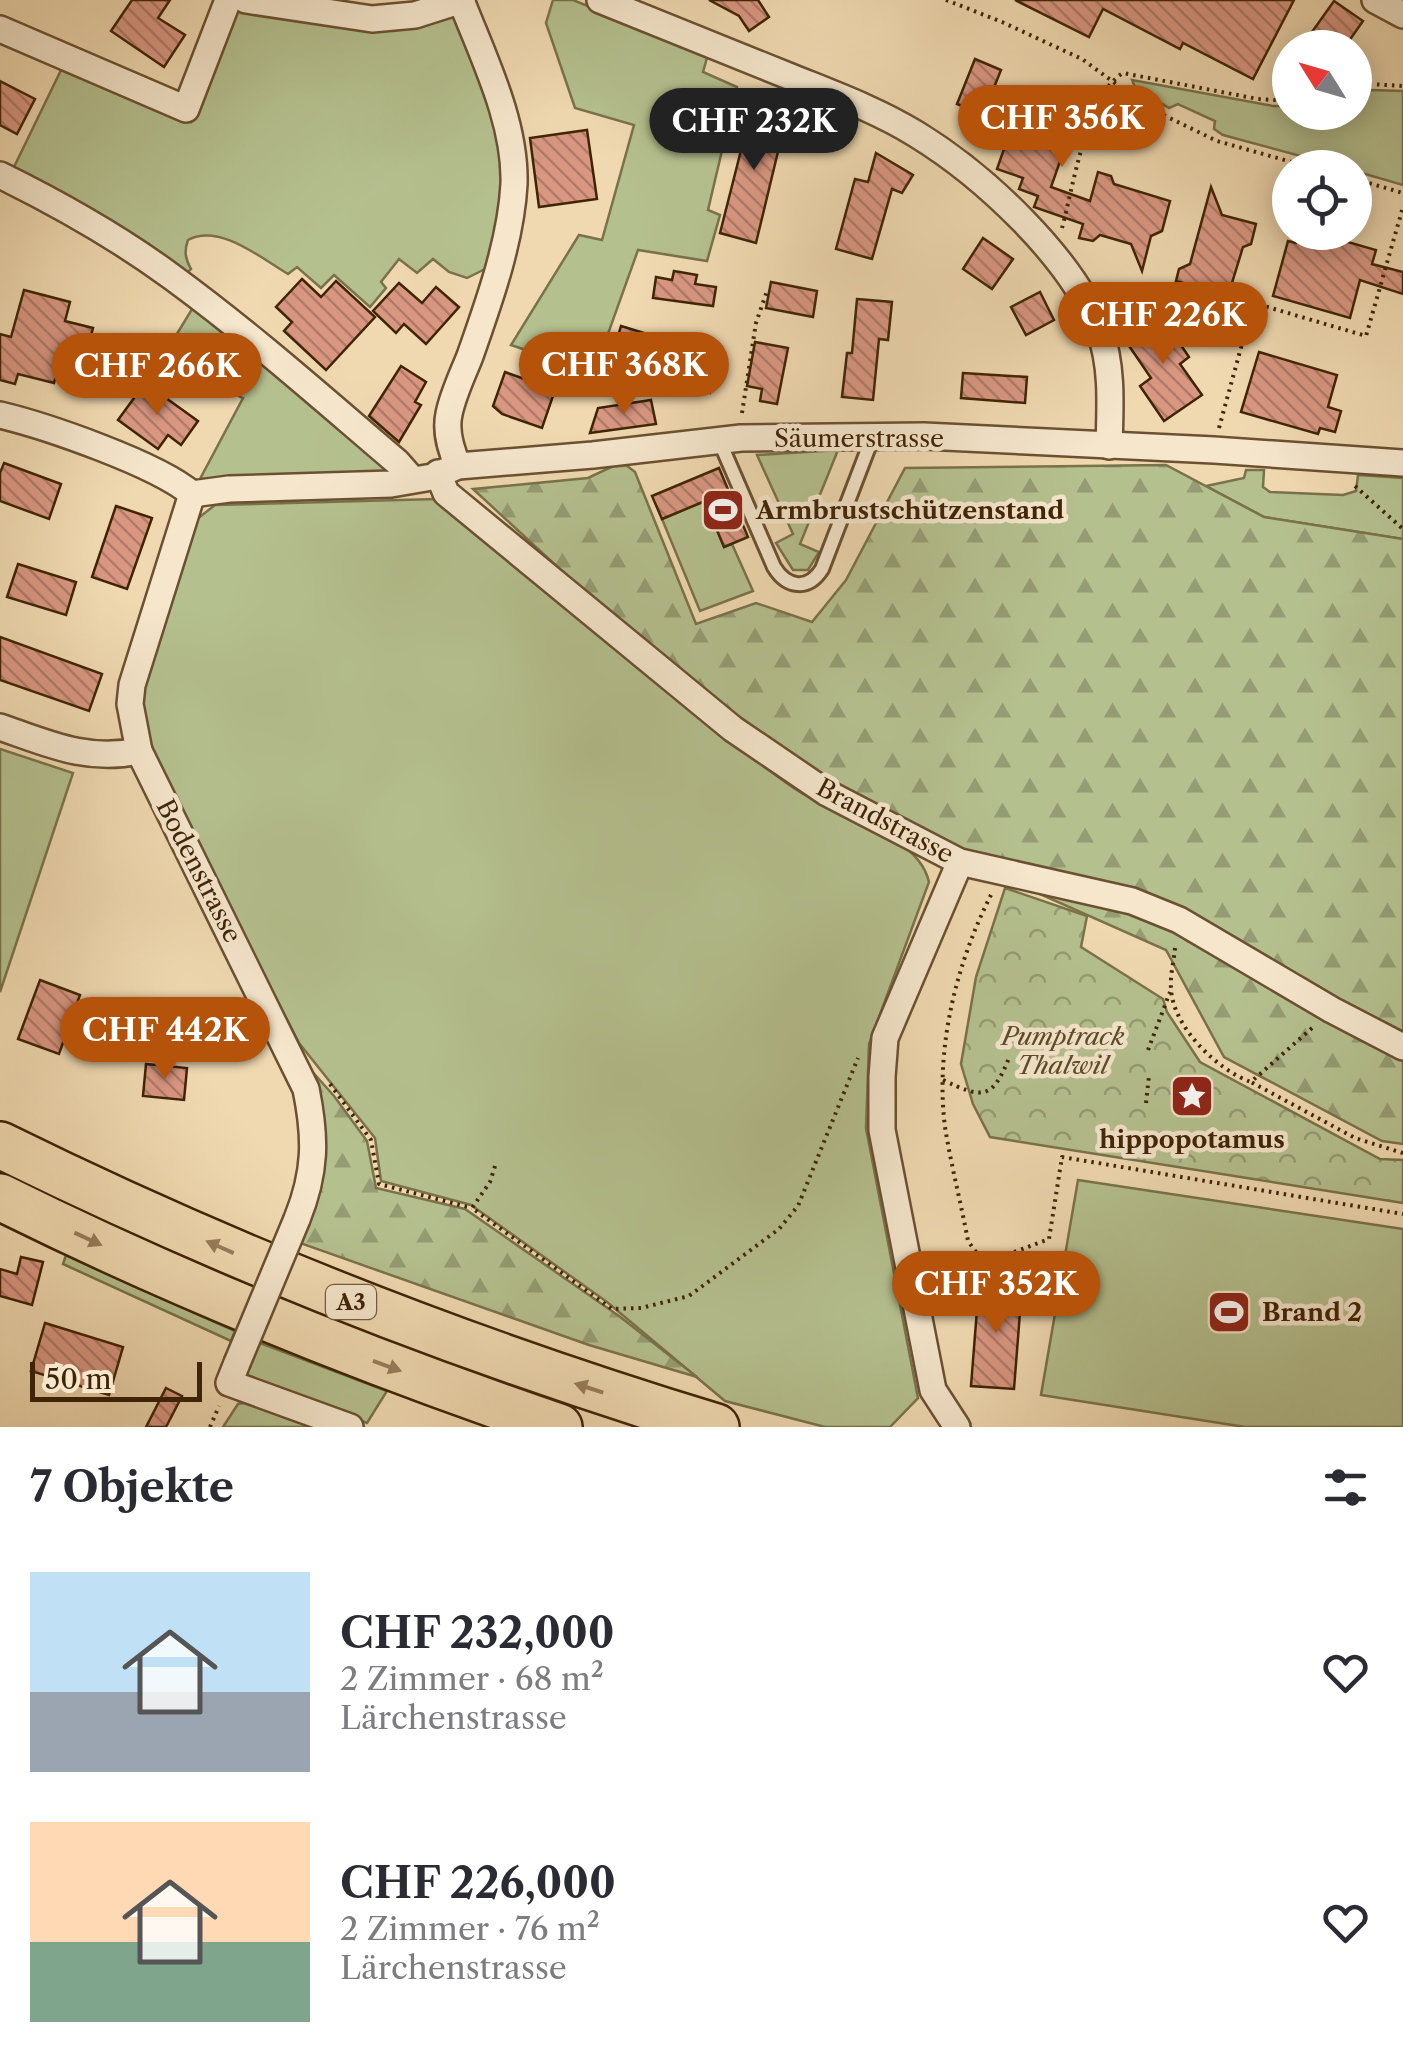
<!DOCTYPE html>
<html lang="de">
<head>
<meta charset="utf-8">
<style>
  :root { --surface:#fff; --page:#f7f7f7; --text:#2b2b33; --muted:#7c7c81; --accent:#b45309 }
  body { margin:0; font-family:"Libre Caslon Text",serif; background:var(--page); color:var(--text); height:100vh; display:flex; flex-direction:column; font-size:38px; white-space:nowrap }
  * { box-sizing:border-box; margin:0 }
  p { font-size:32px; color:var(--muted) }
  .icon { flex:none; width:55px; height:55px; fill:none; stroke:currentColor; stroke-width:2; stroke-linecap:round; stroke-linejoin:round }
  .map { position:relative; height:1427px; overflow:hidden }
  .drawer { display:flex; flex-direction:column; background:var(--surface); flex:1 }
  .drawer>* { flex:none }
  .needle { width:65px; rotate:307deg }
  .controls { position:absolute; left:1272px; top:30px; display:grid; gap:20px }
  .controls a { display:grid; place-items:center; width:100px; height:100px; border-radius:50%; background:var(--surface); box-shadow:0 5px 25px #0003; font-size:50px }
  .scale { position:absolute; left:30px; bottom:25px; width:172px; box-sizing:border-box; padding-left:10px; border:5px solid #3f2406; border-top:0; font-size:28px; line-height:35px; white-space:nowrap; color:#3f2406; -webkit-text-stroke:8px #f5e6cc; paint-order:stroke }
  .price { position:absolute; translate:-50% -85px; padding:0 22px; border-radius:35px; background:var(--accent); color:#fff; font-size:32px; line-height:65px; filter:drop-shadow(0 2px 5px #0008) }
  .price::after { content:''; position:absolute; left:50%; top:60px; width:30px; height:22px; margin-left:-15px; background:inherit; clip-path:polygon(0 0,100% 0,50% 100%) }
  .price.current { background:#222; color:#fff }
  ul { padding:0; list-style:none }
  li { display:flex; align-items:center; gap:30px; height:250px; padding:0 30px }
  li span { display:grid; place-items:center; flex:none; width:280px; height:200px; border-radius:0px; color:#555 }
  li>.icon { margin-inline-start:auto }
  span .icon { width:120px; height:120px; fill:#fffc; stroke-width:1 }
  li b { font-size:42px }
  h2 { display:flex; justify-content:space-between; align-items:center; height:120px; padding:0 30px; font-size:42px }
  .map>svg:first-child { display:block }
  .green { fill:#b5c08f; stroke:#7a724a; stroke-width:2.5 }
  .forest { fill:url(#forest-firs); stroke:#7a724a; stroke-width:2.5 }
  .park { fill:url(#park-crowns); stroke:#7a724a; stroke-width:2.5 }
  .building { fill:url(#building-back-hatch); stroke:#3f2406; stroke-width:2.5 }
  .lines { fill:none; stroke-linecap:round; stroke-linejoin:round }
  .lane-casing { stroke:#6b5131; stroke-width:18 }
  .street-casing { stroke:#6b5131; stroke-width:30 }
  .highway-casing { stroke:#3f2406; stroke-width:50 }
  .path { stroke:#3f2406; stroke-width:4; stroke-dasharray:2.5 5; stroke-linecap:butt }
  .lane { stroke:#f5e6cc; stroke-width:12 }
  .street { stroke:#f5e6cc; stroke-width:25 }
  .highway { stroke:#f0d9b1; stroke-width:45 }
  .street-bridge-casing { stroke:#6b5131; stroke-width:30; stroke-linecap:butt }
  .street-bridge { stroke:#f5e6cc; stroke-width:25 }
  .oneway { fill:#987e5c }
  .labels { text-anchor:middle; dominant-baseline:central; stroke-width:9; stroke-linejoin:round; paint-order:stroke }
  .shield { fill:#f5e6cc; stroke:#765e41; stroke-width:2.5 }
  .shield-label { font-size:22px; font-weight:bold; fill:#3f2406 }
  .street-label { font-size:25px; fill:#3f2406; stroke:#f5e6cc }
  .poi-label { font-size:25px; font-weight:bold; fill:#3f2406; stroke:#f5e6cc; text-anchor:start }
  .park-label { font-size:25px; font-style:italic; fill:#5c4b28; stroke:#f5e6cc }
</style>
</head>
<body>
<div class="map">
<svg width="1403" height="1427" viewBox="0 0 1403 1427">
  <defs>
    <pattern id="forest-firs" width="22" height="20" patternUnits="userSpaceOnUse" patternTransform="scale(2.5)"><rect width="22" height="20" fill="#b5c08f"/><path d="M5 1l3.5 6h-7zM16 11l3.5 6h-7z" fill="#959c73"/></pattern>
    <pattern id="park-crowns" width="20" height="18" patternUnits="userSpaceOnUse" patternTransform="scale(2.5)"><rect width="20" height="18" fill="#b5c08f"/><path d="M2 6a3 3 0 1 1 6 0M12 15a3 3 0 1 1 6 0" fill="none" stroke="#959c73"/></pattern>
    <pattern id="building-back-hatch" width="6" height="6" patternUnits="userSpaceOnUse" patternTransform="scale(2.5)"><rect width="6" height="6" fill="#d99782"/><path d="M-1 5l2 2M0 0l6 6M5-1l2 2" fill="none" stroke="#b17b68"/></pattern>
  </defs>
  <rect width="100%" height="100%" fill="#f0d9b1"/>
  <filter id="stains"><feTurbulence type="fractalNoise" baseFrequency=".002" numOctaves="4"/><feColorMatrix values="0 0 0 0 .2 0 0 0 0 .09 0 0 0 0 .02 0 0 0 .5 -.17"/></filter>
  <radialGradient id="worn" r=".72"><stop offset=".6" stop-color="#630" stop-opacity="0"/><stop offset="1" stop-color="#630" stop-opacity=".3"/></radialGradient>
  <!-- green -->
  <g class="green">
    <path d="M553,0H573L708,54L703,72L737,87L708,210L720,215L707,261L638,250L594,373L511,345L579,235L602,240L634,125L575,108L546,23Z"/>
    <path d="M234,6L455,16L501,134L507,175L489,267L467,278L449,272L433,259L417,273L399,259L381,282L386,288L370,307L334,275L321,288L297,267L288,274C261,258 219,223 188,240C184,251 185,258 191,269L187,273L131,234L14,167L64,64L191,122L226,17Z"/>
    <path d="M1132,80L1273,106H1290V112H1355V94L1371,90L1403,91V185L1355,171V168L1341,167L1223,135L1214,129L1215,121L1178,104L1169,108L1135,87Z"/>
    <path d="M197,301L389,471L382,476L200,479L243,398L161,360Z"/>
    <path d="M838,450L800,544L819,552L808,570H793L776,543L793,534L757,455Z"/>
    <path d="M1246,470H1264L1263,487L1270,492L1343,495L1356,491L1358,475L1403,478V539L1264,517L1206,486L1244,478Z"/>
    <path d="M436,499L749,755C766,767 782,781 800,792C838,815 918,834 929,882L869,1044L866,1128L918,1398L890,1427H825L725,1401L607,1302L471,1205L381,1181L375,1138L299,1043L149,753L136,708L192,523L215,505Z"/>
    <path d="M705,501L724,547L732,544L753,591L700,611L662,519Z"/>
    <path d="M0,749L73,773L0,992Z"/>
    <path d="M1078,1180L1403,1229V1427H1245L1041,1395Z"/>
    <path d="M66,1255L235,1331L231,1341L63,1264Z"/>
    <path d="M260,1343L387,1391L367,1423L245,1375Z"/>
    <path d="M249,1402L325,1427H223L238,1404Z"/>
  </g>
  <!-- forest -->
  <g class="forest">
    <path d="M622,462L635,472L696,624L756,603L812,622L846,580L905,468L1166,465L1264,517L1403,539V1144L1382,1141L1224,1057L1166,950L849,809L652,654L473,489L588,478Z"/>
    <path d="M309,1068L334,1096L367,1141L376,1188L465,1209L619,1316L697,1377L589,1345L300,1243Z"/>
  </g>
  <!-- park -->
  <path class="park" d="M1005,888L1087,916L1081,947L1163,999L1167,1012L1200,1062L1380,1159L1403,1160V1203L990,1137L973,1104L961,1064L976,977Z"/>
  <!-- building -->
  <g class="building">
    <path d="M132,0H170L158,18L185,35L164,67L111,31Z"/>
    <path d="M709,0H758L769,17L749,31L739,16Z"/>
    <path d="M1015,0H1294L1253,79L1183,43L1180,49L1103,9L1089,37Z"/>
    <path d="M1334,1L1363,21L1344,48H1334L1312,32Z"/>
    <path d="M975,59L1001,70L993,90L1052,111L1041,142L1064,150L1051,187L1090,201L1098,172L1111,176L1114,184L1170,201L1162,231L1151,236L1142,271L1131,244L1100,235L1093,241L1079,238L1083,224L1034,207L1038,196L1019,189L1023,178L997,169L1012,126L957,104Z"/>
    <path d="M0,81L35,99L17,134L0,125Z"/>
    <path d="M763,98L788,110L756,243L720,233L750,115L758,118Z"/>
    <path d="M587,130L597,199L539,207L530,138Z"/>
    <path d="M876,153L913,175L902,193L892,189L872,259L836,249L855,179L868,182Z"/>
    <path d="M1211,187L1222,215L1256,224L1251,244L1243,247L1228,296L1176,281L1179,269L1190,264Z"/>
    <path d="M1299,232H1313L1376,250L1372,264L1403,272V294L1360,280L1350,318L1273,296L1288,241L1296,243Z"/>
    <path d="M983,238L1013,259L992,289L963,269Z"/>
    <path d="M674,271L697,275L695,284L716,287L713,306L653,298L656,277L672,280Z"/>
    <path d="M302,279L321,297L336,281L375,317L326,370L284,331L292,322L276,307Z"/>
    <path d="M771,282L817,291L813,317L766,308Z"/>
    <path d="M399,283L422,303L436,287L459,307L426,344L404,324L396,333L373,311Z"/>
    <path d="M24,290L70,302L65,321L93,328L86,355L63,349L54,383L18,374L15,384L0,380V334L11,337Z"/>
    <path d="M1040,292L1054,320L1026,335L1011,307Z"/>
    <path d="M857,299L892,302L888,340L879,339L873,400L842,397L847,353H852Z"/>
    <path d="M1159,313L1189,357L1180,364L1202,395L1164,421L1140,386L1151,378L1123,337Z"/>
    <path d="M621,326L683,345L720,351L710,393L610,363Z"/>
    <path d="M755,342L788,348L777,404L760,401L762,389L747,386Z"/>
    <path d="M1259,352L1337,375L1328,407L1341,411L1335,432L1320,428L1318,434L1241,412Z"/>
    <path d="M401,366L426,382L415,402L421,405L399,442L369,416Z"/>
    <path d="M505,372L555,390L542,428L502,414L493,406Z"/>
    <path d="M963,373L1027,377L1025,403L961,398Z"/>
    <path d="M145,383L198,421L181,445L168,435L158,449L118,420Z"/>
    <path d="M651,400L656,424L590,433L598,408Z"/>
    <path d="M4,463L61,484L49,519L0,501V473Z"/>
    <path d="M719,468L748,537L724,547L705,501L662,519L652,496Z"/>
    <path d="M116,506L152,518L127,589L92,577Z"/>
    <path d="M18,564L76,582L66,615L7,597Z"/>
    <path d="M0,637L102,674L89,711L0,680Z"/>
    <path d="M40,980L80,995L59,1054L18,1039Z"/>
    <path d="M146,1064L187,1068L184,1100L143,1096Z"/>
    <path d="M21,1257L43,1262L32,1305L0,1296V1269L17,1274Z"/>
    <path d="M979,1284L1022,1287L1014,1389L971,1386Z"/>
    <path d="M45,1323L123,1347L109,1395L31,1371Z"/>
    <path d="M166,1388L182,1396L166,1427H146Z"/>
  </g>
  <g class="lines">
    <!-- lane casing -->
    <g class="lane-casing">
      <path id="lane" d="M719,440L774,567C787,588 808,591 822,569L873,436"/>
    </g>
    <!-- street casing -->
    <g class="street-casing">
      <g id="street">
        <path d="M246,0L372,19L415,15L462,0"/>
        <path d="M600,0C663,26 727,51 791,77C833,94 877,110 916,134C983,175 1073,258 1100,332C1113,367 1110,409 1109,446"/>
        <path d="M1375,0L1403,15"/>
        <path d="M0,29L186,109L228,0"/>
        <path d="M0,175C59,204 119,238 172,277C250,334 323,399 397,462L412,479"/>
        <path d="M0,415C46,426 157,464 192,494"/>
        <path d="M458,466C451,450 445,432 449,414C453,394 463,374 470,356C489,302 511,241 514,184C516,122 483,57 461,0"/>
        <path d="M438,473L446,493L733,729L827,793L960,862L1132,901L1179,920L1332,1010L1403,1047"/>
        <path d="M192,494L229,489L391,484L432,477L458,466L593,455L741,438L924,436L1214,450L1403,463"/>
        <path d="M192,494L132,685L130,704L139,751L306,1089C316,1138 316,1172 297,1219"/>
        <path d="M0,727C49,744 87,762 139,751"/>
        <path d="M237,1363L229,1383L350,1427"/>
        <path d="M957,1427L933,1390L882,1130V1077L885,1038L960,862"/>
      </g>
    </g>
    <!-- highway casing -->
    <g class="highway-casing">
      <g id="highway">
        <path d="M0,1145C231,1259 469,1352 716,1427"/>
        <path d="M0,1197C181,1287 368,1362 559,1427"/>
      </g>
    </g>
    <!-- path -->
    <g class="path">
      <path d="M946,0L1002,22L1082,59L1149,108L1217,141L1313,168"/>
      <path d="M1355,88L1369,84L1403,86"/>
      <path d="M1355,179L1403,193"/>
      <path d="M1062,228C1073,188 1087,94 1123,73L1258,99L1290,101"/>
      <path d="M1107,297L1121,291L1139,289L1248,322L1254,303L1366,336L1403,207"/>
      <path d="M742,413L756,323L767,291"/>
      <path d="M1219,428L1248,322"/>
      <path d="M1355,486L1403,529"/>
      <path d="M991,895C956,964 935,1049 945,1127C951,1165 961,1203 968,1241L978,1255L990,1261L1049,1239L1062,1157L1403,1214"/>
      <path d="M1175,948C1174,961 1170,975 1171,988C1172,1026 1217,1070 1251,1082"/>
      <path d="M1312,1028L1251,1082L1355,1138L1403,1153"/>
      <path d="M1148,1050L1170,992"/>
      <path d="M943,1080C983,1099 992,1100 1009,1058"/>
      <path d="M330,1084L371,1140L379,1184L472,1208"/>
      <path d="M1146,1103L1149,1076"/>
      <path d="M495,1166L490,1182L472,1208L612,1309L641,1308L689,1296L779,1229L798,1206L858,1058"/>
      <path d="M210,1427L219,1406"/>
    </g>
    <!-- lane -->
    <use href="#lane" class="lane"/>
    <!-- street -->
    <use href="#street" class="street"/>
    <!-- highway -->
    <use href="#highway" class="highway"/>
    <!-- street-bridge casing -->
    <g class="street-bridge-casing">
      <path id="street-bridge" d="M237,1363L297,1219"/>
    </g>
    <!-- street-bridge -->
    <use href="#street-bridge" class="street-bridge"/>
  </g>
  <!-- one-way arrows -->
  <defs><path id="oneway-solid" d="M-6-.8H1V-3.2L6.5 0L1 3.2V.8H-6Z" transform="scale(2.5)"/></defs>
  <g class="oneway">
    <use href="#oneway-solid" transform="translate(88 1239) rotate(25)"/>
    <use href="#oneway-solid" transform="translate(220 1247) rotate(-156)"/>
    <use href="#oneway-solid" transform="translate(387 1366) rotate(20)"/>
    <use href="#oneway-solid" transform="translate(589 1388) rotate(-162)"/>
  </g>
  <!-- icons -->
  <defs>
    <g id="stadium-square" transform="scale(2.25)"><rect x="-9" y="-9" width="18" height="18" rx="4" fill="#8f2418" stroke="#f5e6cc"/><path d="M0-5a6.5 5 0 1 0 0 10a6.5 5 0 1 0 0-10ZM-3.5-1.8h7v3.6h-7Z" fill="#fff"/></g>
    <g id="sight-square" transform="scale(2.25)"><rect x="-9" y="-9" width="18" height="18" rx="4" fill="#8f2418" stroke="#f5e6cc"/><path d="M0-6L1.8-2.2L6-1.7L2.9 1.2L3.7 5.4L0 3.3L-3.7 5.4L-2.9 1.2L-6-1.7L-1.8-2.2Z" fill="#fff"/></g>
  </defs>
  <g fill-rule="evenodd">
    <use href="#stadium-square" x="723" y="510"/>
    <use href="#sight-square" x="1192" y="1096"/>
    <use href="#stadium-square" x="1229" y="1312"/>
  </g>
  <g class="labels">
    <!-- shield labels -->
    <rect class="shield" x="326" y="1285" width="50" height="34" rx="8"/>
    <g class="shield-label">
      <text x="351" y="1302">A3</text>
    </g>
    <!-- street labels -->
    <g class="street-label">
      <text x="859" y="438">Säumerstrasse</text>
      <text transform="translate(885 821) rotate(28)">Brandstrasse</text>
      <text transform="translate(199 871) rotate(63)">Bodenstrasse</text>
    </g>
    <!-- poi labels -->
    <g class="poi-label">
      <text x="756" y="510">Armbrustschützenstand</text>
      <text x="1192" y="1139" text-anchor="middle">hippopotamus</text>
      <text x="1262" y="1312">Brand 2</text>
    </g>
    <!-- park labels -->
    <g class="park-label">
      <text x="1063" y="1036">Pumptrack<tspan x="1063" dy="29">Thalwil</tspan></text>
    </g>
  </g>
  <rect width="100%" height="100%" filter="url(#stains)"/>
  <rect width="100%" height="100%" fill="url(#worn)"/>
</svg>
<div class="controls">
<a><svg class="needle" viewBox="-14 -14 28 28"><path d="M0-13l5 13h-10z" fill="#e53935"/><path d="M0 13l5-13h-10z" fill="#7c7c81"/></svg></a>
<a><svg class="icon" aria-label="locate" viewBox="0 0 24 24"><circle cx="12" cy="12" r="6"/><path d="M12 2v4M12 18v4M2 12h4M18 12h4"/></svg></a>
</div>
<div class="scale">50 m</div>
<b class="price" style="left:1062px;top:170px">CHF 356K</b>
<b class="price current" style="left:754px;top:173px">CHF 232K</b>
<b class="price" style="left:1163px;top:367px">CHF 226K</b>
<b class="price" style="left:624px;top:417px">CHF 368K</b>
<b class="price" style="left:157px;top:418px">CHF 266K</b>
<b class="price" style="left:165px;top:1082px">CHF 442K</b>
<b class="price" style="left:996px;top:1336px">CHF 352K</b>
</div>
<section class="drawer">
<h2>7 Objekte<svg class="icon" aria-label="filters" viewBox="0 0 24 24"><path d="M4 7h16M4 17h16"/><circle cx="9" cy="7" r="2"/><circle cx="15" cy="17" r="2"/></svg></h2>
<ul>
<li><span style="background:linear-gradient(#bfe0f5 60%,#9aa5b1 0)"><svg class="icon" aria-label="home" viewBox="0 0 24 24"><path d="M3 11l9-7 9 7M6 9v11h12V9"/></svg></span><div><b>CHF 232,000</b><p>2 Zimmer · 68 m²</p><p>Lärchenstrasse</p></div><svg class="icon" aria-label="heart" viewBox="0 0 24 24"><path d="M12 20l-8-8c-3-5 5-10 8-4 3-6 11-1 8 4z"/></svg></li>
<li><span style="background:linear-gradient(#ffd9b3 60%,#7fa58c 0)"><svg class="icon" aria-label="home" viewBox="0 0 24 24"><path d="M3 11l9-7 9 7M6 9v11h12V9"/></svg></span><div><b>CHF 226,000</b><p>2 Zimmer · 76 m²</p><p>Lärchenstrasse</p></div><svg class="icon" aria-label="heart" viewBox="0 0 24 24"><path d="M12 20l-8-8c-3-5 5-10 8-4 3-6 11-1 8 4z"/></svg></li>
</ul>
</section>
</body>
</html>
